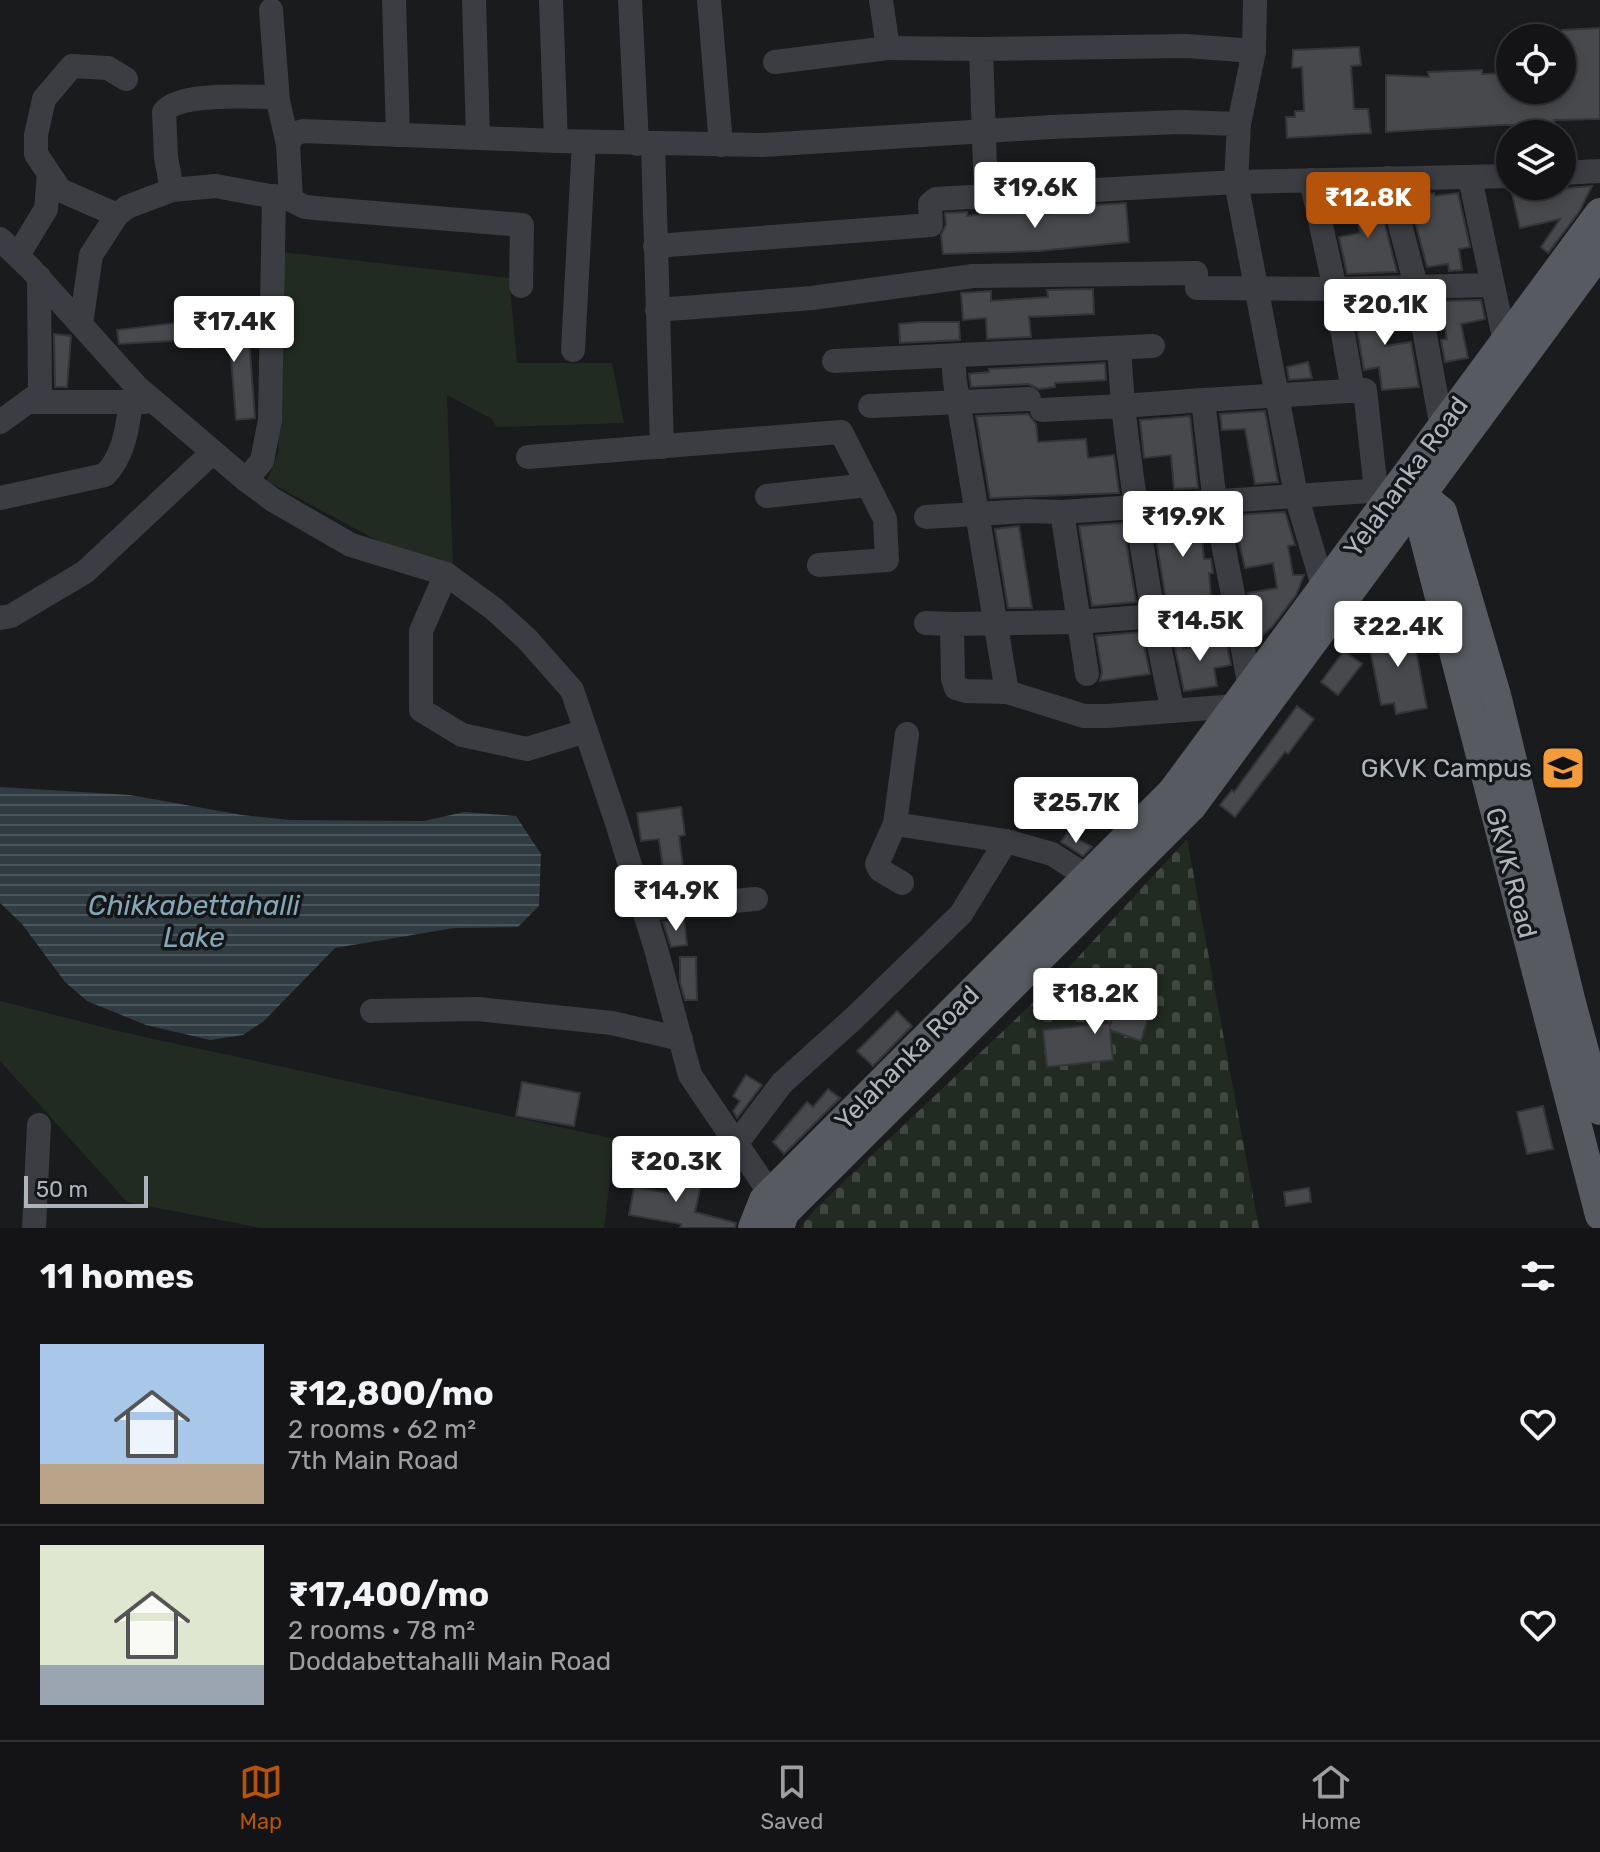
<!DOCTYPE html>
<html lang="en">
<head>
<meta charset="utf-8">
<style>
  :root { --surface:#141416; --page:#1d1d1f; --text:#f1f3f6; --muted:#9d9ea1; --line:#333335; --accent:#b45309 }
  body { margin:0; font-family:Rubik,sans-serif; background:var(--page); color:var(--text); height:100vh; display:flex; flex-direction:column; font-size:30px; white-space:nowrap }
  * { box-sizing:border-box; margin:0 }
  p { font-size:26px; color:var(--muted) }
  .icon { flex:none; width:44px; height:44px; fill:none; stroke:currentColor; stroke-width:2; stroke-linecap:round; stroke-linejoin:round }
  .map { position:relative; height:1228px; overflow:hidden }
  .drawer { display:flex; flex-direction:column; background:var(--surface); flex:1 }
  .drawer>* { flex:none }
  .fabs { position:absolute; left:1496px; top:24px; display:grid; gap:16px }
  .fabs a { display:grid; place-items:center; width:80px; height:80px; border-radius:50%; background:var(--surface); box-shadow:0 4px 12px #0003,0 0 0 2px var(--line); font-size:40px }
  .scale { position:absolute; left:24px; bottom:20px; width:124px; box-sizing:border-box; padding-left:8px; border:4px solid #adb4bc; border-top:0; font-size:22px; line-height:28px; white-space:nowrap; color:#adb4bc; -webkit-text-stroke:6px #151618; paint-order:stroke }
  .price { position:absolute; translate:-50% -68px; padding:0 18px; border-radius:8px; background:#fff; color:#222; font-size:26px; line-height:52px; filter:drop-shadow(0 2px 4px #0008) }
  .price::after { content:''; position:absolute; left:50%; top:48px; width:24px; height:18px; margin-left:-12px; background:inherit; clip-path:polygon(0 0,100% 0,50% 100%) }
  .price.selected { background:var(--accent); color:#fff }
  ul { padding:0; list-style:none }
  li { display:flex; align-items:center; gap:24px; height:200px; padding:0 40px }
  li+li { border-top:2px solid var(--line) }
  li span { display:grid; place-items:center; flex:none; width:224px; height:160px; border-radius:0px; color:#555 }
  li>.icon { margin-inline-start:auto }
  span .icon { width:96px; height:96px; fill:#fffc; stroke-width:1 }
  li b { font-size:34px }
  h2 { display:flex; justify-content:space-between; align-items:center; height:96px; padding:0 40px; font-size:34px }
  .tab-bar { display:flex; justify-content:space-around; align-items:center; height:112px; border-top:2px solid var(--line); background:var(--surface); font-size:22px; color:var(--muted) }
  .tab-bar a { display:grid; justify-items:center; gap:4px }
  .tab-bar .selected { color:var(--accent) }
  .map>svg:first-child { display:block }
  .green { fill:#222b22 }
  .cemetery { fill:url(#cemetery-stones) }
  .water { fill:url(#water-rules) }
  .building { fill:#47494d; stroke:#343539; stroke-width:2 }
  .lines { fill:none; stroke-linecap:round; stroke-linejoin:round }
  .minor { stroke:#3b3d42; stroke-width:24 }
  .major { stroke:#575b61; stroke-width:30 }
  .labels { text-anchor:middle; dominant-baseline:central; stroke-width:7; stroke-linejoin:round; paint-order:stroke }
  .street-label { font-size:26px; fill:#adb4bc; stroke:#151618 }
  .poi-label { font-size:26px; fill:#adb4bc; stroke:#151618; text-anchor:end }
  .water-label { font-size:28px; font-style:italic; fill:#84a6b7; stroke:#151618 }
</style>
</head>
<body>
<div class="map">
<svg width="1600" height="1228" viewBox="0 0 1600 1228">
  <defs>
    <pattern id="cemetery-stones" width="16" height="16" patternUnits="userSpaceOnUse" patternTransform="scale(2)"><rect width="16" height="16" fill="#222b22"/><path d="M2 7V4a2 2 0 0 1 4 0v3zM10 15v-3a2 2 0 0 1 4 0v3z" fill="#3f4740"/></pattern>
    <pattern id="water-rules" width="6" height="5" patternUnits="userSpaceOnUse" patternTransform="scale(2)"><rect width="6" height="5" fill="#303c41"/><path d="M0 2.5h6" fill="none" stroke="#4b565a"/></pattern>
  </defs>
  <rect width="100%" height="100%" fill="#1a1b1d"/>
  <!-- green -->
  <g class="green">
    <path d="M282,252L509,278L517,363H612L624,423L496,427L492,419L447,395L453,567L380,542L267,481L278,453Z"/>
    <path d="M0,1001L122,1032L615,1139L604,1228H261L127,1202L0,1061Z"/>
  </g>
  <!-- cemetery -->
  <path class="cemetery" d="M1187,839L1259,1228H800L814,1210L1057,980Z"/>
  <!-- water -->
  <path class="water" d="M0,787L130,795L242,815L290,820L424,821L464,812L516,816L541,854L539,906L518,927L454,928L335,948L264,1021L243,1035L210,1040L146,1025L87,1001L65,982L22,924L0,903Z"/>
  <!-- building -->
  <g class="building">
    <path d="M1600,28V119L1554,120L1555,125H1502L1386,132V75L1429,77L1428,72L1482,70V74L1510,73V90H1533V95L1562,94V30Z"/>
    <path d="M1359,47L1361,65L1351,66L1354,109H1368L1371,133L1287,138L1286,117H1295V111H1304L1302,67L1292,68L1293,50Z"/>
    <path d="M1592,186L1579,212L1548,253L1541,247L1560,219L1520,228L1512,194L1542,190L1543,194L1569,188Z"/>
    <path d="M1419,193V195L1434,193L1435,196L1458,193L1470,247L1459,249L1462,270L1449,271L1448,264L1427,267L1408,195Z"/>
    <path d="M1363,194H1377L1397,272L1347,274L1339,237L1360,233L1353,196Z"/>
    <path d="M1126,203L1129,242L1039,251L943,254L941,235L946,225L945,213L967,212V216L1032,209L1033,215L1069,212L1068,207Z"/>
    <path d="M1093,289L1094,314L1029,317L1031,337L987,339L986,318L963,320L961,293L991,291V301L1048,297L1047,290Z"/>
    <path d="M1481,300L1485,319L1461,324L1468,358L1445,362L1441,340L1447,339L1440,301Z"/>
    <path d="M1404,302L1406,316L1380,321L1385,346L1411,342L1419,387L1382,390L1379,367L1364,370L1353,306Z"/>
    <path d="M183,322L185,340L119,344L117,330Z"/>
    <path d="M921,322H959L960,340L900,343L899,324Z"/>
    <path d="M248,326L255,418L236,420L230,345L194,348L192,331Z"/>
    <path d="M54,334L71,336L67,387H55Z"/>
    <path d="M1308,362L1312,378L1289,380L1287,367Z"/>
    <path d="M1105,363L1106,380L1055,383V387L1039,389L1028,384L971,387L970,380L969,374L989,372V369Z"/>
    <path d="M1265,411L1278,482L1255,484L1245,429L1222,430L1220,414Z"/>
    <path d="M1028,414L1036,424L1038,442L1086,439L1088,458L1114,455L1119,493L990,498L976,416Z"/>
    <path d="M1190,416L1198,488L1174,489L1171,455L1144,458L1140,420Z"/>
    <path d="M1285,512L1295,545L1288,546L1293,575H1304L1296,595L1272,627L1257,640L1248,593L1277,588L1273,563L1245,568L1233,515Z"/>
    <path d="M1200,518L1204,559H1211L1213,573H1209L1211,597L1166,600L1153,521Z"/>
    <path d="M1123,523L1136,602L1092,606L1079,526Z"/>
    <path d="M1019,526L1032,608H1008L995,529Z"/>
    <path d="M1410,620L1427,708L1396,714L1394,703L1381,705L1368,639L1391,635L1389,624Z"/>
    <path d="M1179,629L1183,649L1226,641L1231,665L1214,668L1217,686L1184,691L1171,630Z"/>
    <path d="M1141,632L1150,674L1100,681L1102,672L1096,636Z"/>
    <path d="M1344,651L1362,664L1338,695L1321,682Z"/>
    <path d="M1297,706L1314,719L1288,754L1285,752L1235,817L1220,805L1232,790L1234,792Z"/>
    <path d="M1100,791L1123,801L1112,825L1089,815Z"/>
    <path d="M681,807L685,835L679,836L686,890L666,892L659,839L641,841L637,813Z"/>
    <path d="M1067,833L1092,847L1083,856L1061,842Z"/>
    <path d="M684,920L687,945L671,947L663,922Z"/>
    <path d="M680,957H696L697,1000H685L680,982Z"/>
    <path d="M1120,996L1152,1006L1141,1041L1110,1030L1113,1060L1047,1067L1043,1030L1109,1023L1110,1026Z"/>
    <path d="M897,1011L912,1026L873,1066L857,1051Z"/>
    <path d="M746,1075L762,1085L737,1118L733,1111L740,1101L733,1096Z"/>
    <path d="M522,1082L580,1093L574,1126L516,1116Z"/>
    <path d="M828,1089L840,1098L784,1154L773,1142L807,1102L813,1107Z"/>
    <path d="M1543,1106L1553,1149L1527,1154L1517,1112Z"/>
    <path d="M675,1169L703,1175L695,1212L736,1223L735,1228H680L681,1224L629,1215L634,1187L669,1193Z"/>
    <path d="M1309,1188L1311,1202L1286,1206L1284,1192Z"/>
  </g>
  <g class="lines">
    <!-- minor -->
    <g class="minor">
      <path d="M394,0L398,135"/>
      <path d="M474,0L478,137"/>
      <path d="M551,0L556,141"/>
      <path d="M630,0L637,144"/>
      <path d="M709,0L721,145"/>
      <path d="M271,10L278,101"/>
      <path d="M888,48L981,49"/>
      <path d="M775,62L888,48L881,0"/>
      <path d="M1239,124L1254,51"/>
      <path d="M653,144L662,447"/>
      <path d="M1562,173L1600,171"/>
      <path d="M1388,178L1416,286L1442,428"/>
      <path d="M1470,178L1505,342"/>
      <path d="M1311,180L1335,289L1353,391"/>
      <path d="M172,190L166,157L164,112C179,92 247,97 272,97L278,101L288,144"/>
      <path d="M986,196L981,49L1186,46L1254,51L1255,0"/>
      <path d="M117,215L60,190L36,154V135L44,99L72,66L108,68L126,79"/>
      <path d="M0,239L30,268L137,387L246,480L273,500L351,545L446,574L494,609L527,639L572,690L616,820L656,949L690,1075L780,1208"/>
      <path d="M18,255L46,209L49,174"/>
      <path d="M521,286L522,225L326,209L305,207L291,200L288,144L294,134L303,131L556,141L762,145L1051,127L1180,122L1239,124L1236,182L936,199L930,204L931,225L655,246"/>
      <path d="M657,310L812,298L973,276L1196,273L1197,288L1335,289L1492,285"/>
      <path d="M81,324L91,255L117,215L127,207L172,190L216,186L291,200"/>
      <path d="M1119,348L1123,406L1203,400"/>
      <path d="M573,350L584,142"/>
      <path d="M953,357L955,382L1007,692"/>
      <path d="M834,361L1153,346"/>
      <path d="M28,402H145"/>
      <path d="M870,406L1029,399"/>
      <path d="M1042,410L1123,406C1135,509 1150,610 1173,711"/>
      <path d="M0,422L40,393L39,277"/>
      <path d="M528,457L841,432L868,485L767,496"/>
      <path d="M246,480L262,461L270,420L274,196"/>
      <path d="M0,498L105,475C124,455 127,429 131,403"/>
      <path d="M1062,512L1087,674"/>
      <path d="M926,517L1027,511L1062,512L1384,490"/>
      <path d="M819,565L887,560L885,519L868,485"/>
      <path d="M446,574L421,631V710L462,735L527,749L586,731"/>
      <path d="M1324,589L1296,495L1236,182L1510,176"/>
      <path d="M1236,610L1215,503L1203,400L1365,390L1376,490"/>
      <path d="M0,618L11,616L85,572L213,452"/>
      <path d="M926,623L952,624"/>
      <path d="M1236,706L1107,716H1084L1007,692L966,691L956,688L953,679L952,624L1077,622L1236,610L1250,689"/>
      <path d="M907,734L895,824L1006,841L1052,854L1088,877"/>
      <path d="M895,824L877,864L880,870L902,883"/>
      <path d="M643,909L756,899"/>
      <path d="M372,1011L478,1009L612,1023L681,1039"/>
      <path d="M736,1144L782,1083L853,1019L961,914L1006,841"/>
      <path d="M34,1228L39,1125"/>
    </g>
    <!-- major -->
    <g class="major">
      <path d="M1404,485L1421,495L1442,512L1496,695L1571,1003L1600,1110"/>
      <path d="M1399,501L1411,509L1421,524L1600,1215"/>
      <path d="M753,1228L764,1200L1173,791L1600,213"/>
      <path d="M779,1228L784,1213L1191,807L1600,252"/>
    </g>
  </g>
  <!-- icons -->
  <defs>
    <g id="university-square" transform="scale(2.3)"><rect x="-9" y="-9" width="18" height="18" rx="4" fill="#f49b3b" stroke="#151618"/><path d="M0-5L7-2L0 1L-7-2ZM-4 1L0 2.5L4 1V4Q0 6-4 4Z" fill="#111"/></g>
  </defs>
  <g fill-rule="evenodd">
    <use href="#university-square" x="1563" y="768"/>
  </g>
  <g class="labels">
    <!-- street labels -->
    <g class="street-label">
      <text transform="translate(1406 477) rotate(-54)">Yelahanka Road</text>
      <text transform="translate(1511 873) rotate(75)">GKVK Road</text>
      <text transform="translate(907 1058) rotate(-45)">Yelahanka Road</text>
    </g>
    <!-- poi labels -->
    <g class="poi-label">
      <text x="1532" y="768">GKVK Campus</text>
    </g>
    <!-- water labels -->
    <g class="water-label">
      <text x="194" y="905">Chikkabettahalli<tspan x="194" dy="32">Lake</tspan></text>
    </g>
  </g>
</svg>
<div class="fabs">
<a><svg class="icon" aria-label="locate" viewBox="0 0 24 24"><circle cx="12" cy="12" r="6"/><path d="M12 2v4M12 18v4M2 12h4M18 12h4"/></svg></a>
<a><svg class="icon" aria-label="layers" viewBox="0 0 24 24"><path d="M12 4l9 5-9 5-9-5zM3 14l9 5 9-5"/></svg></a>
</div>
<div class="scale">50 m</div>
<b class="price" style="left:1035px;top:230px">₹19.6K</b>
<b class="price selected" style="left:1368px;top:240px">₹12.8K</b>
<b class="price" style="left:1385px;top:347px">₹20.1K</b>
<b class="price" style="left:234px;top:364px">₹17.4K</b>
<b class="price" style="left:1183px;top:559px">₹19.9K</b>
<b class="price" style="left:1200px;top:663px">₹14.5K</b>
<b class="price" style="left:1398px;top:669px">₹22.4K</b>
<b class="price" style="left:1076px;top:845px">₹25.7K</b>
<b class="price" style="left:676px;top:933px">₹14.9K</b>
<b class="price" style="left:1095px;top:1036px">₹18.2K</b>
<b class="price" style="left:676px;top:1204px">₹20.3K</b>
</div>
<section class="drawer">
<h2>11 homes<svg class="icon" aria-label="filters" viewBox="0 0 24 24"><path d="M4 7h16M4 17h16"/><circle cx="9" cy="7" r="2"/><circle cx="15" cy="17" r="2"/></svg></h2>
<ul>
<li><span style="background:linear-gradient(#a9c7e8 75%,#b9a48a 0)"><svg class="icon" aria-label="home" viewBox="0 0 24 24"><path d="M3 11l9-7 9 7M6 9v11h12V9"/></svg></span><div><b>₹12,800/mo</b><p>2 rooms · 62 m²</p><p>7th Main Road</p></div><svg class="icon" aria-label="heart" viewBox="0 0 24 24"><path d="M12 20l-8-8c-3-5 5-10 8-4 3-6 11-1 8 4z"/></svg></li>
<li><span style="background:linear-gradient(#dfe7d0 75%,#9aa5b1 0)"><svg class="icon" aria-label="home" viewBox="0 0 24 24"><path d="M3 11l9-7 9 7M6 9v11h12V9"/></svg></span><div><b>₹17,400/mo</b><p>2 rooms · 78 m²</p><p>Doddabettahalli Main Road</p></div><svg class="icon" aria-label="heart" viewBox="0 0 24 24"><path d="M12 20l-8-8c-3-5 5-10 8-4 3-6 11-1 8 4z"/></svg></li>
</ul>
</section>
<nav class="tab-bar">
<a class="selected"><svg class="icon" aria-label="map" viewBox="0 0 24 24"><path d="M3 6l6-2 6 2 6-2v14l-6 2-6-2-6 2zM9 4v14M15 6v14"/></svg>Map</a>
<a><svg class="icon" aria-label="saved" viewBox="0 0 24 24"><path d="M7 4h10v16l-5-4-5 4z"/></svg>Saved</a>
<a><svg class="icon" aria-label="home" viewBox="0 0 24 24"><path d="M3 11l9-7 9 7M6 9v11h12V9"/></svg>Home</a>
</nav>
</body>
</html>
